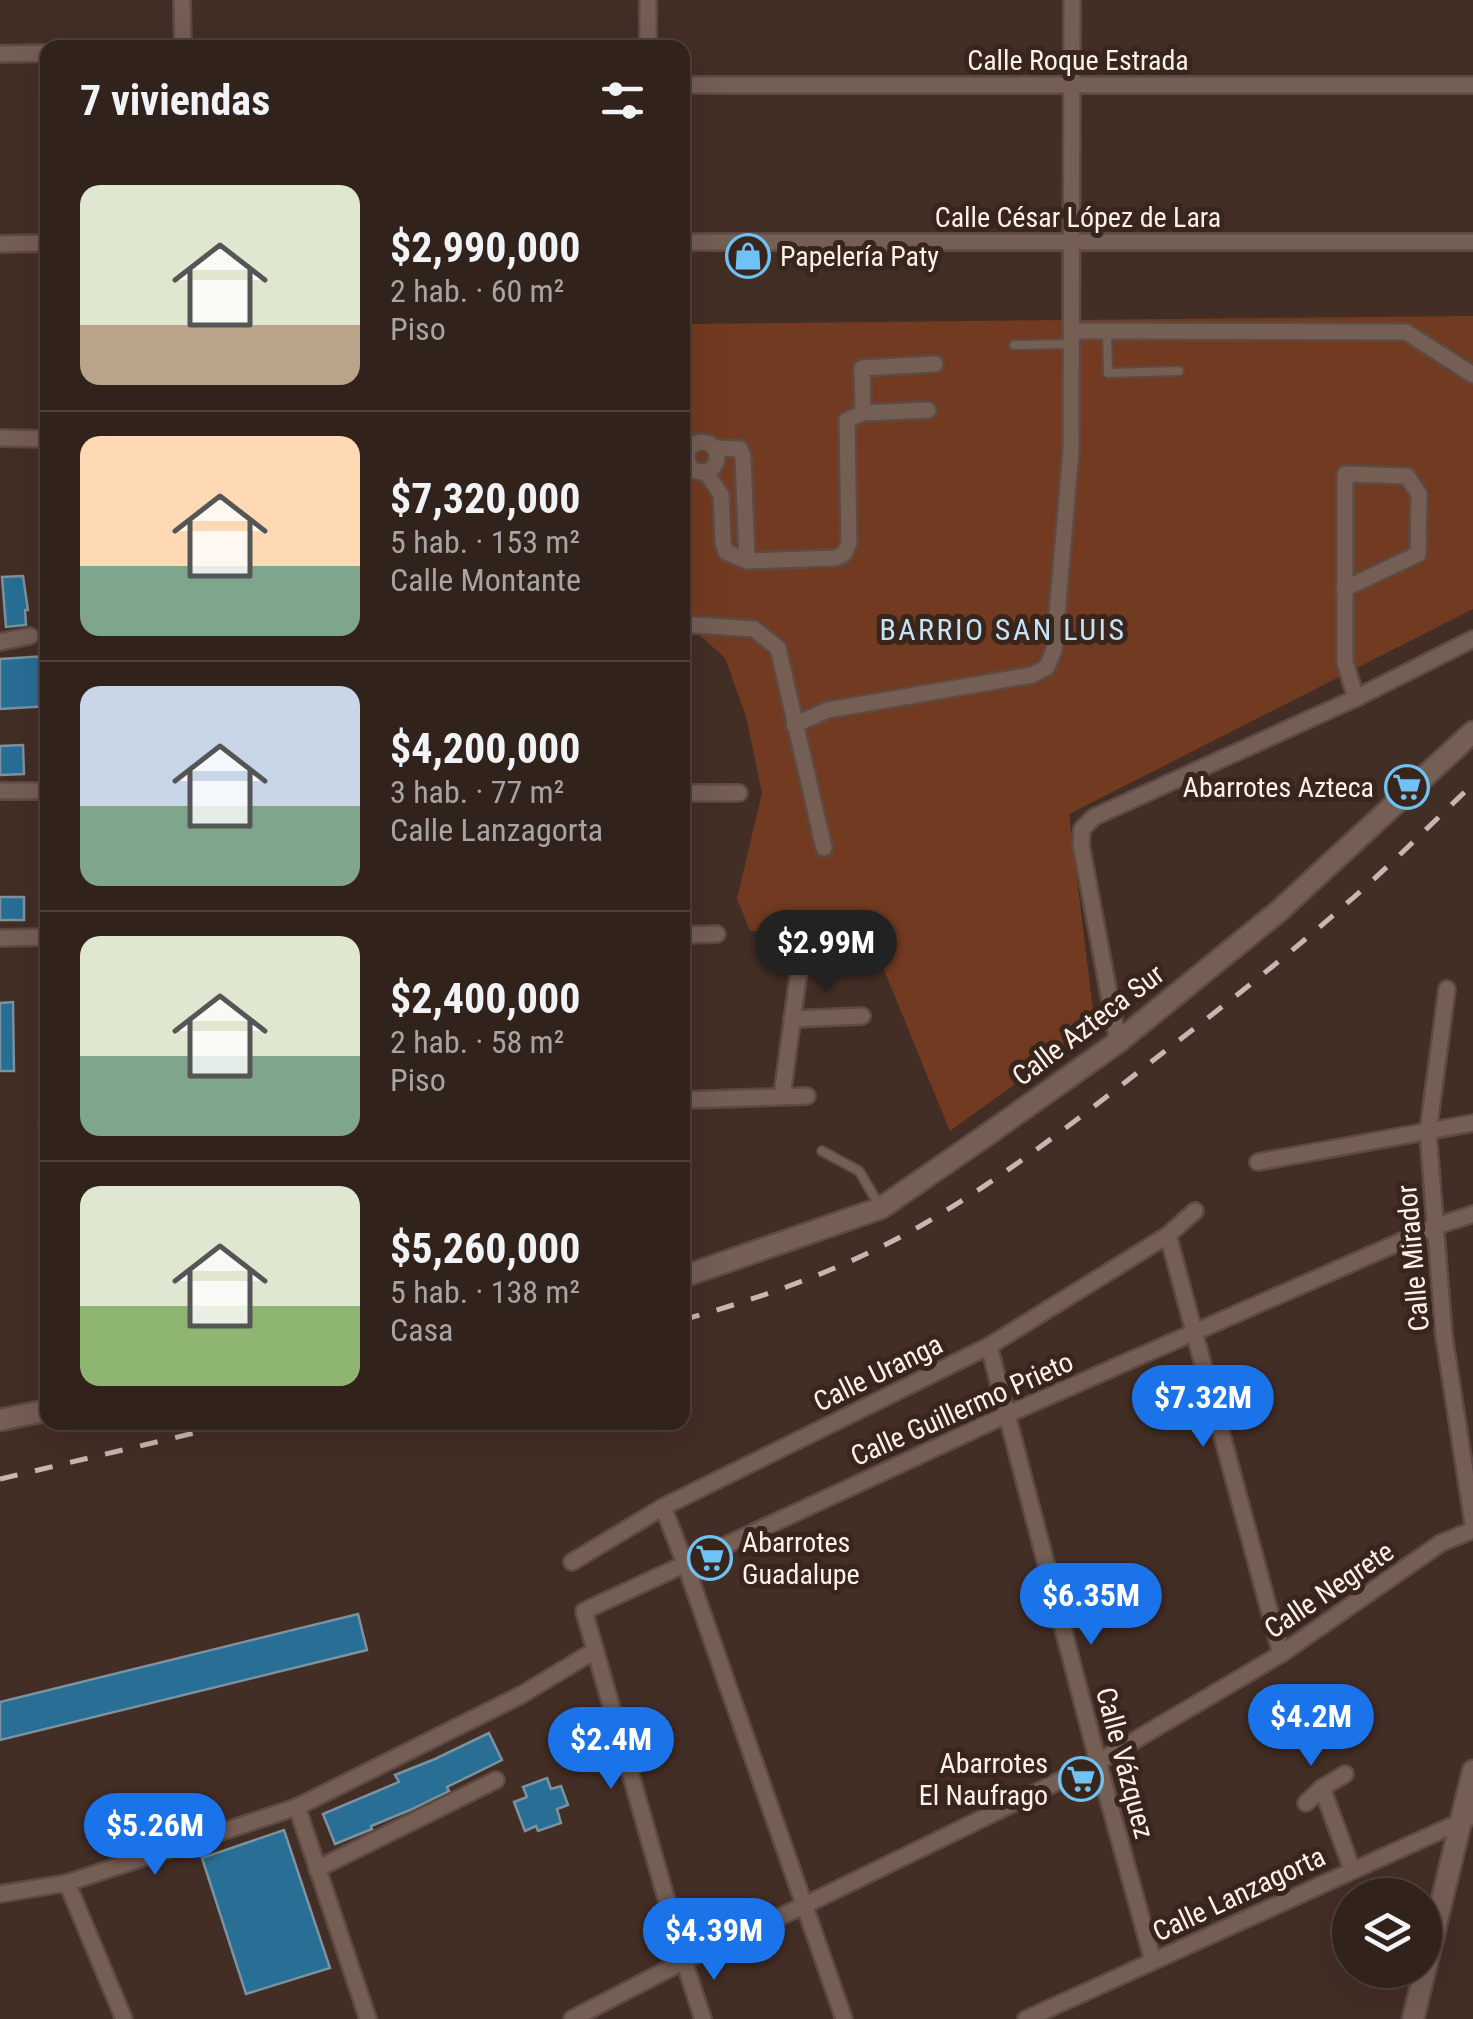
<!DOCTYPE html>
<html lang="es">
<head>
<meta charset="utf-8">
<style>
  :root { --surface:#32221c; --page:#3d2f29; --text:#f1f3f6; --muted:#a8a4a3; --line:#4d3f3b; --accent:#1a73e8 }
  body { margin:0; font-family:"Roboto Condensed",sans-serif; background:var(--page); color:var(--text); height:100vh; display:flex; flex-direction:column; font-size:38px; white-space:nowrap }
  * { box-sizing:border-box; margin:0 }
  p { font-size:32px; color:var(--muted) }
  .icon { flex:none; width:55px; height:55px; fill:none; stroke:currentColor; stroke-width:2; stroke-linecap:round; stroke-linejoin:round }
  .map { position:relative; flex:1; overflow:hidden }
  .side { position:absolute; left:40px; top:40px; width:650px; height:1390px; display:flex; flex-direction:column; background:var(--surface); border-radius:20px; box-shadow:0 10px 40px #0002,0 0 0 2px var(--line) }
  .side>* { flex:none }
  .controls { position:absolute; left:1332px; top:1878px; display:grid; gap:20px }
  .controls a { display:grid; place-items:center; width:110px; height:110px; border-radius:50%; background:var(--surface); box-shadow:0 10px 40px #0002,0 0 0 2px var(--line); font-size:50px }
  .price { position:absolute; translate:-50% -85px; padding:0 22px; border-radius:35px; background:var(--accent); color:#fff; font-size:32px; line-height:65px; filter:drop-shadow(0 2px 5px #0008) }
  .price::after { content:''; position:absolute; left:50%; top:60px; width:30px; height:22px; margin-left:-15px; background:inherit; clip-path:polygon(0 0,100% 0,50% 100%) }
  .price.active { background:#222; color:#fff }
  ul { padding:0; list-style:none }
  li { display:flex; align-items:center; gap:30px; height:250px; padding:0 40px }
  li+li { border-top:2px solid var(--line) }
  li span { display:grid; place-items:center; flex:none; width:280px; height:200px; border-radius:20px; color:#555 }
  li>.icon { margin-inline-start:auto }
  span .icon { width:120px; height:120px; fill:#fffc; stroke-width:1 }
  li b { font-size:42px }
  h2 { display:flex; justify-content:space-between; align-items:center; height:120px; padding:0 40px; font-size:42px }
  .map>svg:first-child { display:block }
  .green { fill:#723b21 }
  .building { fill:#286e95; stroke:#7b92a0; stroke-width:2.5 }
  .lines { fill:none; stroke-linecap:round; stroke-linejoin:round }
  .service-casing { stroke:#5c4a43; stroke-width:12 }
  .minor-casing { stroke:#5c4a43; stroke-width:20 }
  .tertiary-casing { stroke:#5c4a43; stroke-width:25 }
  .service { stroke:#755e54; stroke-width:8 }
  .minor { stroke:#755e54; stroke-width:15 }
  .tertiary { stroke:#755e54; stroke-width:20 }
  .rail { stroke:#c7b7b0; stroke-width:5; stroke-dasharray:18 18; stroke-linecap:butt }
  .labels { text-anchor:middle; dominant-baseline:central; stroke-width:10; stroke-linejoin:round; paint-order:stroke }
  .street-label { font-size:28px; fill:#fef0ea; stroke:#38251c }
  .poi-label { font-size:28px; fill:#fef0ea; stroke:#38251c; text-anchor:start }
  .neighbourhood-label { font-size:30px; letter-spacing:2.5px; fill:#c6e3f6; stroke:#38251c }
</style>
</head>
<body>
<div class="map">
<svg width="1473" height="2019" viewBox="0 0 1473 2019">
  <rect width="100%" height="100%" fill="#432e25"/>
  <!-- green -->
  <path class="green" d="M1473,316V609L1069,814L1095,1026L950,1131L868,931H750L737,899L762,793L746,716L725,658L686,623L682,539V324Z"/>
  <!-- building -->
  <g class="building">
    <path d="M23,576L28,610H25L26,625L6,627L2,577Z"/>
    <path d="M46,656L48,706L0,709V659Z"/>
    <path d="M23,745L24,774L0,775V746Z"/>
    <rect x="0" y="897" width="24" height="23"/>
    <path d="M13,1002L14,1071H0V1003Z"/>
    <path d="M358,1614L367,1650L0,1740V1702Z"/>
    <path d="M489,1733L502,1760L447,1787L449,1791L410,1810L371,1826L372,1829L335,1844L323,1814L399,1782L395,1775L435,1759Z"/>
    <path d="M547,1778L551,1789L561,1786L568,1805L557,1809L561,1823L538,1831L536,1826L525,1831L514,1802L527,1797L523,1787Z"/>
    <path d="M284,1830L330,1968L246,1994L202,1858Z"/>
  </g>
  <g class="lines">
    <!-- service casing -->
    <g class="service-casing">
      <g id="service">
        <path d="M1107,330L1108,373L1179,371"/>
        <path d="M1014,345L1072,344"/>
        <path d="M822,1151L859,1171L881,1208"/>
      </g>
    </g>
    <!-- minor casing -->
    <g class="minor-casing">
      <g id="minor">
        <path d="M182,0L183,48"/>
        <path d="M648,0V48"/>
        <path d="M408,48H606"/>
        <path d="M0,54L48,53"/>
        <path d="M682,85H1473"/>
        <path d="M682,242H1473"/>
        <path d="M0,244L48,243"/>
        <path d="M1073,331L1406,332L1473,375"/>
        <path d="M863,413L862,368L935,364"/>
        <path d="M0,438L48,439"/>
        <circle cx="702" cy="457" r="15"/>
        <path d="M715,448L740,449L743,457L747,561"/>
        <path d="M706,472L721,495L723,543L726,552L747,561L835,558L844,554L849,543L847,420L863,413L928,410"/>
        <path d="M1344,589L1418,554L1419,494L1407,476L1345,474V662L1356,698"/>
        <path d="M682,624L754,629L778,648L824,848"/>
        <path d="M0,642L30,636"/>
        <path d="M794,725L828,710L1032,675L1047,667L1054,650L1071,450L1072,0"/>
        <path d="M0,791H48"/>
        <path d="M682,793H739"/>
        <path d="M682,935L717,934"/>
        <path d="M0,938L48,937"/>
        <path d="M1447,989L1428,1132L1444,1336L1473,1523"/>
        <path d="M792,1019L862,1016"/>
        <path d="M1118,1042L1081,845L1082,829L1094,817L1356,698L1473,639"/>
        <path d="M782,1096L799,970"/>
        <path d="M682,1100L807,1096"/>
        <path d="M47,1122H48"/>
        <path d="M1258,1162L1473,1123"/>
        <path d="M1168,1235L1281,1654"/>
        <path d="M989,1346L1098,1762L1153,1961"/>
        <path d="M663,1507L685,1563L844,2019"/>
        <path d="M572,1562L663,1507L989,1346L1168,1235L1195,1211"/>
        <path d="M1322,1788L1352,1869"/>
        <path d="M1306,1803L1322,1788L1345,1774"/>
        <path d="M297,1807L368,2019"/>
        <path d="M317,1869L496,1780"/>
        <path d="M67,1883L124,2019"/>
        <path d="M0,1894L67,1883L297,1807L521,1695L594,1651"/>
        <path d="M572,2019L684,1961L803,1906L1098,1762L1281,1654L1441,1543L1473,1530"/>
        <path d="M703,2019L684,1961L584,1611L1006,1415L1434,1227L1473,1214"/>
        <path d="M1026,2019L1473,1816"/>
      </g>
    </g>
    <!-- tertiary casing -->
    <g class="tertiary-casing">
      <g id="tertiary">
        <path d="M682,1277L881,1208L981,1139L1118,1042L1279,911L1473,732"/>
        <path d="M0,1420L48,1410"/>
        <path d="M1425,1970L1473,1771"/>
        <path d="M1413,2019L1425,1970"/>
      </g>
    </g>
    <!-- service -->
    <use href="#service" class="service"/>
    <!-- minor -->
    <use href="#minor" class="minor"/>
    <!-- tertiary -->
    <use href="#tertiary" class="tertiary"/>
    <!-- rail -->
    <g class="rail">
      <path d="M682,1320C765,1297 847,1268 922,1225C1003,1178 1077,1120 1151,1062C1217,1011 1283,960 1346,904C1390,866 1431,824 1473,784"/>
      <path d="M0,1479L241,1422"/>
    </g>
  </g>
  <!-- icons -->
  <defs>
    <g id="shop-ring" transform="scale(2.25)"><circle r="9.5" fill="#38251c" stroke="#6fc2f4" stroke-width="1.5"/><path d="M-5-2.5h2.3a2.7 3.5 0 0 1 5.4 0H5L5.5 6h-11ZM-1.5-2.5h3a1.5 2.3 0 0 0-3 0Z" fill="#6fc2f4"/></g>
    <g id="supermarket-ring" transform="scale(2.25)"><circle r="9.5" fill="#38251c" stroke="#6fc2f4" stroke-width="1.5"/><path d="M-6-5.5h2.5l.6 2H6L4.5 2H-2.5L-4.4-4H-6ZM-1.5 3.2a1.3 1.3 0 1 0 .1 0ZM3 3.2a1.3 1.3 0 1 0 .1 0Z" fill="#6fc2f4"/></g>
  </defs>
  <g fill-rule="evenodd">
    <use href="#shop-ring" x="748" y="256"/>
    <use href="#supermarket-ring" x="1407" y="787"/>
    <use href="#supermarket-ring" x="710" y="1558"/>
    <use href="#supermarket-ring" x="1081" y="1779"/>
  </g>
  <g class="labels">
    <!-- street labels -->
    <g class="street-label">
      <text x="1078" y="60">Calle Roque Estrada</text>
      <text x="1078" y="217">Calle César López de Lara</text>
      <text transform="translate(1088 1025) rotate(-37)">Calle Azteca Sur</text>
      <text transform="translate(1413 1258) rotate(-95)">Calle Mirador</text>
      <text transform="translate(878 1373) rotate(-26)">Calle Uranga</text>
      <text transform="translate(962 1409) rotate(-24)">Calle Guillermo Prieto</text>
      <text transform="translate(1329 1590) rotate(-34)">Calle Negrete</text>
      <text transform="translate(1125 1763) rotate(75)">Calle Vázquez</text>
      <text transform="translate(1239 1894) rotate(-25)">Calle Lanzagorta</text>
    </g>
    <!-- poi labels -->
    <g class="poi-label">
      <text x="780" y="256">Papelería Paty</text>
      <text x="1374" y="787" text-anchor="end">Abarrotes Azteca</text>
      <text x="742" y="1542">Abarrotes<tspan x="742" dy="32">Guadalupe</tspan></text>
      <text x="1048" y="1763" text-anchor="end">Abarrotes<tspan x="1048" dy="32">El Naufrago</tspan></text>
    </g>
    <!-- neighbourhood labels -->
    <g class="neighbourhood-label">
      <text x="1003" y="629">BARRIO SAN LUIS</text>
    </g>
  </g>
</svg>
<div class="controls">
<a><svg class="icon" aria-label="layers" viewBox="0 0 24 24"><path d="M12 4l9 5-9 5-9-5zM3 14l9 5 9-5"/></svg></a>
</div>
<b class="price active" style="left:826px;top:995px">$2.99M</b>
<b class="price" style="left:1203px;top:1450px">$7.32M</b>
<b class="price" style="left:1091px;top:1648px">$6.35M</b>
<b class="price" style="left:1311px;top:1769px">$4.2M</b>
<b class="price" style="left:611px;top:1792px">$2.4M</b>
<b class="price" style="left:155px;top:1878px">$5.26M</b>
<b class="price" style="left:714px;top:1983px">$4.39M</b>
<section class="side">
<h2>7 viviendas<svg class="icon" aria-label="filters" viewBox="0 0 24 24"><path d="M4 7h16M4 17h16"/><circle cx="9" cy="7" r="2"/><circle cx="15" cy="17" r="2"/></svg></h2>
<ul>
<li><span style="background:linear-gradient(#dfe7d0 70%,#b9a48a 0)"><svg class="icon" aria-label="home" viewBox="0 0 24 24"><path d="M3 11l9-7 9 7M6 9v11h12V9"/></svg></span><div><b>$2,990,000</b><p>2 hab. · 60 m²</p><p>Piso</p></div></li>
<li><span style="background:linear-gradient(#ffd9b3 65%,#7fa58c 0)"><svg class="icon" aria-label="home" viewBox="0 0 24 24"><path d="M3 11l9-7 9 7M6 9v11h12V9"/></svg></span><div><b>$7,320,000</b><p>5 hab. · 153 m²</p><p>Calle Montante</p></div></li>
<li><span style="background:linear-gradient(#c9d6e8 60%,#7fa58c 0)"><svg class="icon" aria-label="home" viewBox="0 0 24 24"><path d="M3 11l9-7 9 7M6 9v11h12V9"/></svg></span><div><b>$4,200,000</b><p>3 hab. · 77 m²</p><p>Calle Lanzagorta</p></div></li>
<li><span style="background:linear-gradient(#dfe7d0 60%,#7fa58c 0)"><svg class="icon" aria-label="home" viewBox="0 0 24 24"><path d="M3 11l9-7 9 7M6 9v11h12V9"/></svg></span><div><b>$2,400,000</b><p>2 hab. · 58 m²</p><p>Piso</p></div></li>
<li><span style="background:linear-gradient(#dfe7d0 60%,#8fb573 0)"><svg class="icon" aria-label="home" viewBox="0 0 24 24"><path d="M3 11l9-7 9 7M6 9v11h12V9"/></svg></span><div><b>$5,260,000</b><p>5 hab. · 138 m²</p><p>Casa</p></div></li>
</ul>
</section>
</div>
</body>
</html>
